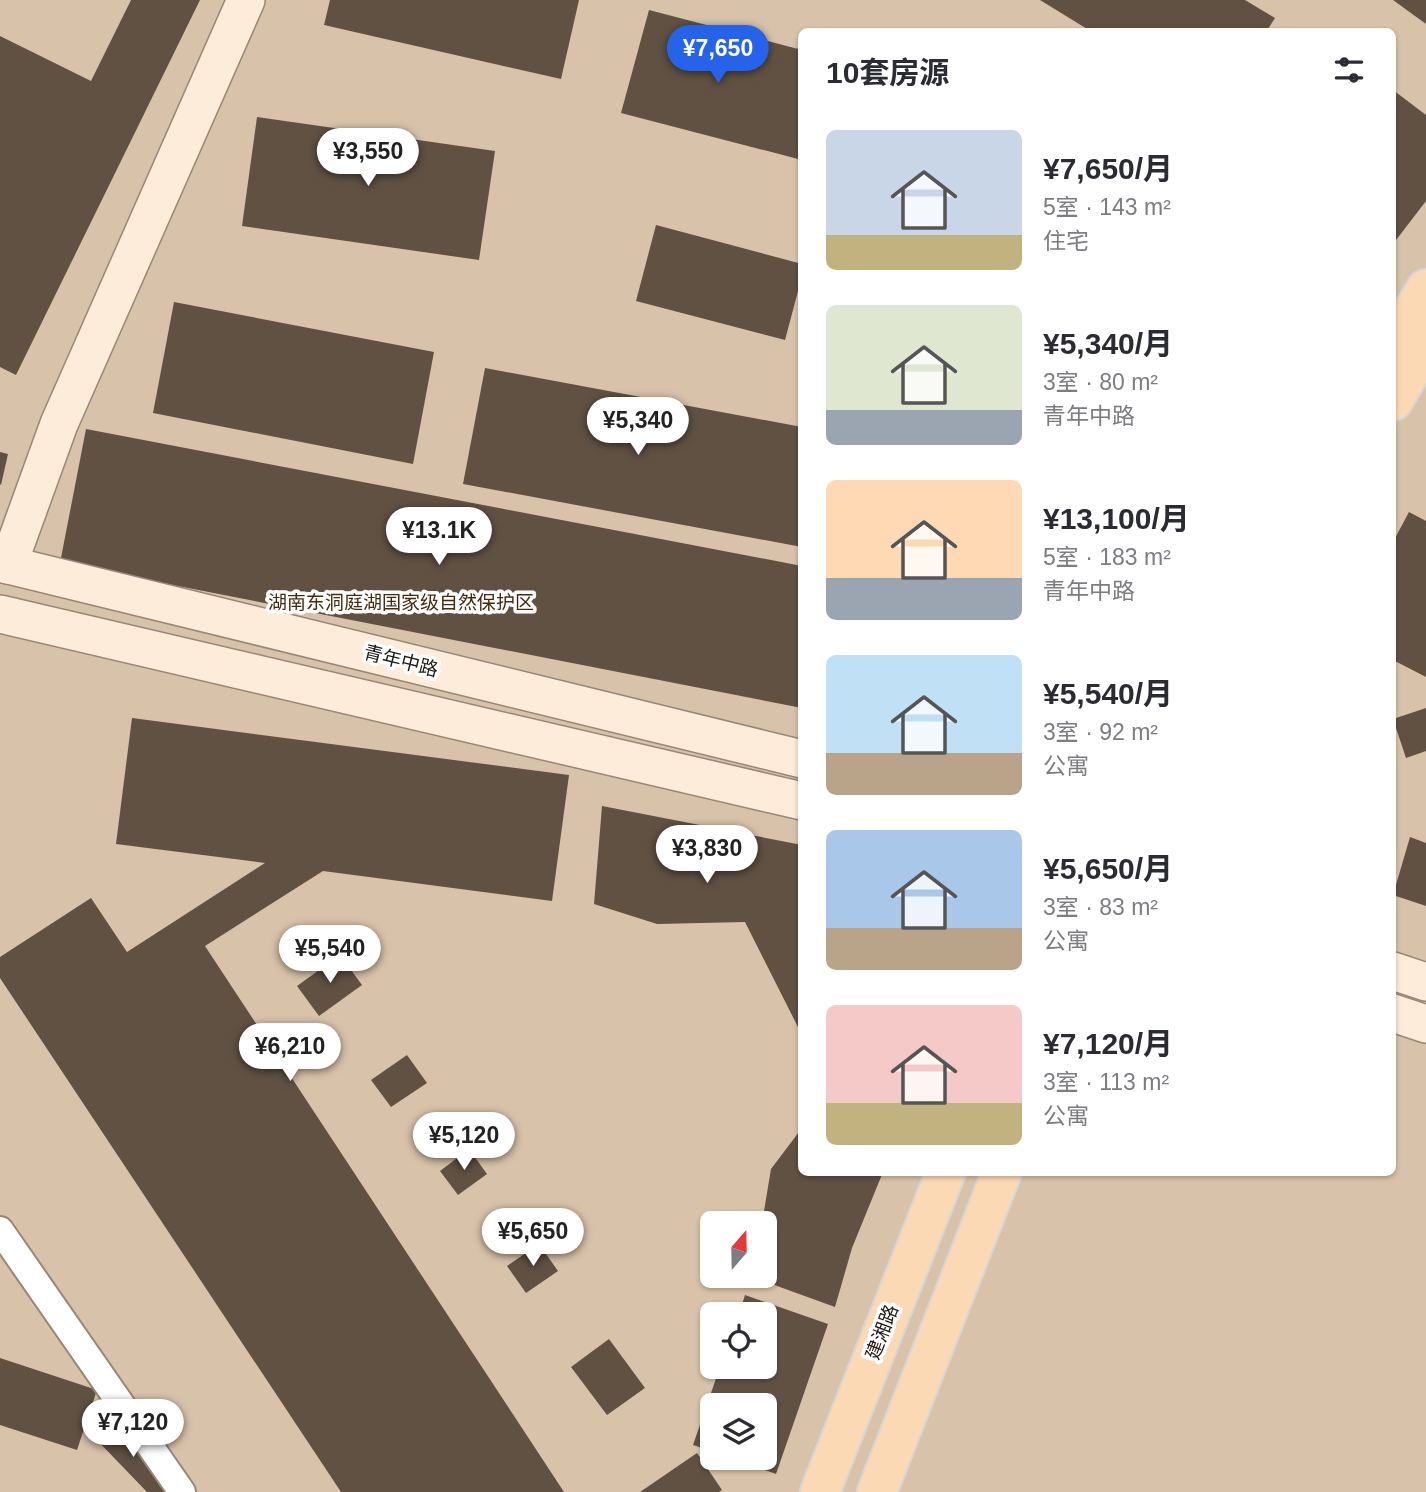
<!DOCTYPE html>
<html lang="zh">
<head>
<meta charset="utf-8">
<style>
  :root { --surface:#fff; --page:#f2f2f3; --text:#2b2b33; --muted:#7c7c81; --accent:#2563eb }
  body { margin:0; font-family:Helvetica,"Noto Sans SC",sans-serif; background:var(--page); color:var(--text); height:100vh; display:flex; flex-direction:column; font-size:26px; white-space:nowrap }
  * { box-sizing:border-box; margin:0 }
  p { font-size:23px; color:var(--muted) }
  .icon { flex:none; width:38px; height:38px; fill:none; stroke:currentColor; stroke-width:2; stroke-linecap:round; stroke-linejoin:round }
  .map { position:relative; flex:1; overflow:hidden }
  .sheet { position:absolute; left:798px; top:28px; width:598px; height:1148px; display:flex; flex-direction:column; background:var(--surface); border-radius:10px; box-shadow:0 2px 5px #0004 }
  .sheet>* { flex:none }
  .needle { width:46px; rotate:20deg }
  .tools { position:absolute; left:700px; top:1211px; display:grid; gap:14px }
  .tools a { display:grid; place-items:center; width:77px; height:77px; border-radius:10px; background:var(--surface); box-shadow:0 2px 5px #0004; font-size:35px }
  .price { position:absolute; translate:-50% -60px; padding:0 16px; border-radius:24px; background:#fff; color:#222; font-size:23px; line-height:46px; filter:drop-shadow(0 2px 4px #0008) }
  .price::after { content:''; position:absolute; left:50%; top:42px; width:21px; height:16px; margin-left:-10px; background:inherit; clip-path:polygon(0 0,100% 0,50% 100%) }
  .price.current { background:var(--accent); color:#fff }
  ul { padding:0; list-style:none }
  li { display:flex; align-items:center; gap:21px; height:175px; padding:0 28px }
  li span { display:grid; place-items:center; flex:none; width:196px; height:140px; border-radius:10px; color:#555 }
  li>.icon { margin-inline-start:auto }
  span .icon { width:84px; height:84px; fill:#fffc; stroke-width:1 }
  li b { font-size:30px }
  h2 { display:flex; justify-content:space-between; align-items:center; height:84px; padding:0 28px; font-size:30px }
  .map>svg:first-child { display:block }
  .green { fill:#d9c2aa; fill-rule:evenodd }
  .building { fill:#605143 }
  .lines { fill:none; stroke-linecap:round; stroke-linejoin:round }
  .street-casing { stroke:#978776; stroke-width:30 }
  .secondary-casing { stroke:#978776; stroke-width:40 }
  .primary-casing { stroke:#d7d6d5; stroke-width:42 }
  .street { stroke:#fff; stroke-width:26 }
  .secondary { stroke:#fdecda; stroke-width:37 }
  .primary { stroke:#fbd9b5; stroke-width:38 }
  .labels { text-anchor:middle; dominant-baseline:central; stroke-width:7; stroke-linejoin:round; paint-order:stroke }
  .park-label { font-size:19px; fill:#442b0f; stroke:#fff }
  .street-label { font-size:19px; fill:#1f1913; stroke:#fff }
</style>
</head>
<body>
<div class="map">
<svg width="1426" height="1492" viewBox="0 0 1426 1492">
  <rect width="100%" height="100%" fill="#fdfaf6"/>
  <!-- green -->
  <path class="green" d="M0,0H1426V1492H0ZM802,32H1393V1172H802ZM712,1223H765V1276H712ZM712,1314H765V1367H712ZM712,1405H765V1458H712Z"/>
  <!-- building -->
  <g class="building">
    <path d="M131,0H200L16,375L0,367V36L91,81Z"/>
    <path d="M330,0H579L561,79L324,25Z"/>
    <path d="M1040,0H1245L1275,18L1266,32H1092Z"/>
    <path d="M1393,0H1426V24Z"/>
    <path d="M649,10L802,50V160L621,113Z"/>
    <path d="M1393,90L1426,115V201L1393,244Z"/>
    <path d="M257,117L495,151L479,260L242,226Z"/>
    <path d="M656,225L802,264V276L785,340L636,301Z"/>
    <path d="M174,302L434,352L413,464L153,413Z"/>
    <path d="M485,368L802,427V547L463,484Z"/>
    <path d="M86,429L802,566V708L60,563Z"/>
    <path d="M0,452L8,454L1,485L0,484Z"/>
    <path d="M1409,512L1426,521V677L1393,660V542Z"/>
    <path d="M1426,708V751L1406,758L1393,719Z"/>
    <path d="M132,718L569,775L552,901L323,871L205,946L564,1492H341L0,978V957L91,898L127,952L265,863L116,844Z"/>
    <path d="M602,806L802,845V1035L745,922L657,924L594,904Z"/>
    <path d="M1410,837L1426,843V906L1393,895Z"/>
    <path d="M340,955L362,985L319,1016L297,986Z"/>
    <path d="M407,1055L427,1083L391,1107L371,1080Z"/>
    <path d="M802,1128V1172H883L852,1248L835,1307L750,1276H765V1223H762L771,1169Z"/>
    <path d="M469,1149L487,1174L458,1195L440,1171Z"/>
    <path d="M539,1244L558,1271L526,1293L507,1266Z"/>
    <path d="M745,1295L828,1324L776,1474L732,1458H765V1405H712V1451L693,1445L720,1367H765V1314H739Z"/>
    <path d="M609,1339L645,1388L607,1415L571,1367Z"/>
    <path d="M0,1358L97,1390L77,1450L0,1425Z"/>
    <path d="M113,1420L177,1492H147L94,1437Z"/>
    <path d="M697,1453L722,1490L719,1492H640Z"/>
  </g>
  <g class="lines">
    <!-- street casing -->
    <g class="street-casing">
      <path id="street" d="M0,1230L182,1492"/>
    </g>
    <!-- secondary casing -->
    <g class="secondary-casing">
      <g id="secondary">
        <path d="M0,563L802,759"/>
        <path d="M8,565L59,424L246,0"/>
        <path d="M0,614L802,801"/>
        <path d="M1393,971L1426,982"/>
        <path d="M1393,1013L1426,1024"/>
      </g>
    </g>
    <!-- primary casing -->
    <g class="primary-casing">
      <g id="primary">
        <path d="M1393,346L1426,289"/>
        <path d="M1393,401L1426,345"/>
        <path d="M820,1492L946,1172"/>
        <path d="M877,1492L1002,1172"/>
      </g>
    </g>
    <!-- street -->
    <use href="#street" class="street"/>
    <!-- secondary -->
    <use href="#secondary" class="secondary"/>
    <!-- primary -->
    <use href="#primary" class="primary"/>
  </g>
  <g class="labels">
    <!-- park labels -->
    <g class="park-label">
      <text x="401" y="602">湖南东洞庭湖国家级自然保护区</text>
    </g>
    <!-- street labels -->
    <g class="street-label">
      <text transform="translate(401 661) rotate(14)">青年中路</text>
      <text transform="translate(882 1332) rotate(-69)">建湘路</text>
    </g>
  </g>
</svg>
<div class="tools">
<a><svg class="needle" viewBox="-14 -14 28 28"><path d="M0-13l5 13h-10z" fill="#e53935"/><path d="M0 13l5-13h-10z" fill="#7c7c81"/></svg></a>
<a><svg class="icon" aria-label="locate" viewBox="0 0 24 24"><circle cx="12" cy="12" r="6"/><path d="M12 2v4M12 18v4M2 12h4M18 12h4"/></svg></a>
<a><svg class="icon" aria-label="layers" viewBox="0 0 24 24"><path d="M12 4l9 5-9 5-9-5zM3 14l9 5 9-5"/></svg></a>
</div>
<b class="price current" style="left:718px;top:85px">¥7,650</b>
<b class="price" style="left:368px;top:188px">¥3,550</b>
<b class="price" style="left:638px;top:457px">¥5,340</b>
<b class="price" style="left:439px;top:567px">¥13.1K</b>
<b class="price" style="left:707px;top:885px">¥3,830</b>
<b class="price" style="left:330px;top:985px">¥5,540</b>
<b class="price" style="left:290px;top:1083px">¥6,210</b>
<b class="price" style="left:464px;top:1172px">¥5,120</b>
<b class="price" style="left:533px;top:1268px">¥5,650</b>
<b class="price" style="left:133px;top:1459px">¥7,120</b>
<section class="sheet">
<h2>10套房源<svg class="icon" aria-label="filters" viewBox="0 0 24 24"><path d="M4 7h16M4 17h16"/><circle cx="9" cy="7" r="2"/><circle cx="15" cy="17" r="2"/></svg></h2>
<ul>
<li><span style="background:linear-gradient(#c9d6e8 75%,#c2b280 0)"><svg class="icon" aria-label="home" viewBox="0 0 24 24"><path d="M3 11l9-7 9 7M6 9v11h12V9"/></svg></span><div><b>¥7,650/月</b><p>5室 · 143 m²</p><p>住宅</p></div></li>
<li><span style="background:linear-gradient(#dfe7d0 75%,#9aa5b1 0)"><svg class="icon" aria-label="home" viewBox="0 0 24 24"><path d="M3 11l9-7 9 7M6 9v11h12V9"/></svg></span><div><b>¥5,340/月</b><p>3室 · 80 m²</p><p>青年中路</p></div></li>
<li><span style="background:linear-gradient(#ffd9b3 70%,#9aa5b1 0)"><svg class="icon" aria-label="home" viewBox="0 0 24 24"><path d="M3 11l9-7 9 7M6 9v11h12V9"/></svg></span><div><b>¥13,100/月</b><p>5室 · 183 m²</p><p>青年中路</p></div></li>
<li><span style="background:linear-gradient(#bfe0f5 70%,#b9a48a 0)"><svg class="icon" aria-label="home" viewBox="0 0 24 24"><path d="M3 11l9-7 9 7M6 9v11h12V9"/></svg></span><div><b>¥5,540/月</b><p>3室 · 92 m²</p><p>公寓</p></div></li>
<li><span style="background:linear-gradient(#a9c7e8 70%,#b9a48a 0)"><svg class="icon" aria-label="home" viewBox="0 0 24 24"><path d="M3 11l9-7 9 7M6 9v11h12V9"/></svg></span><div><b>¥5,650/月</b><p>3室 · 83 m²</p><p>公寓</p></div></li>
<li><span style="background:linear-gradient(#f6c9c9 70%,#c2b280 0)"><svg class="icon" aria-label="home" viewBox="0 0 24 24"><path d="M3 11l9-7 9 7M6 9v11h12V9"/></svg></span><div><b>¥7,120/月</b><p>3室 · 113 m²</p><p>公寓</p></div></li>
</ul>
</section>
</div>
</body>
</html>
